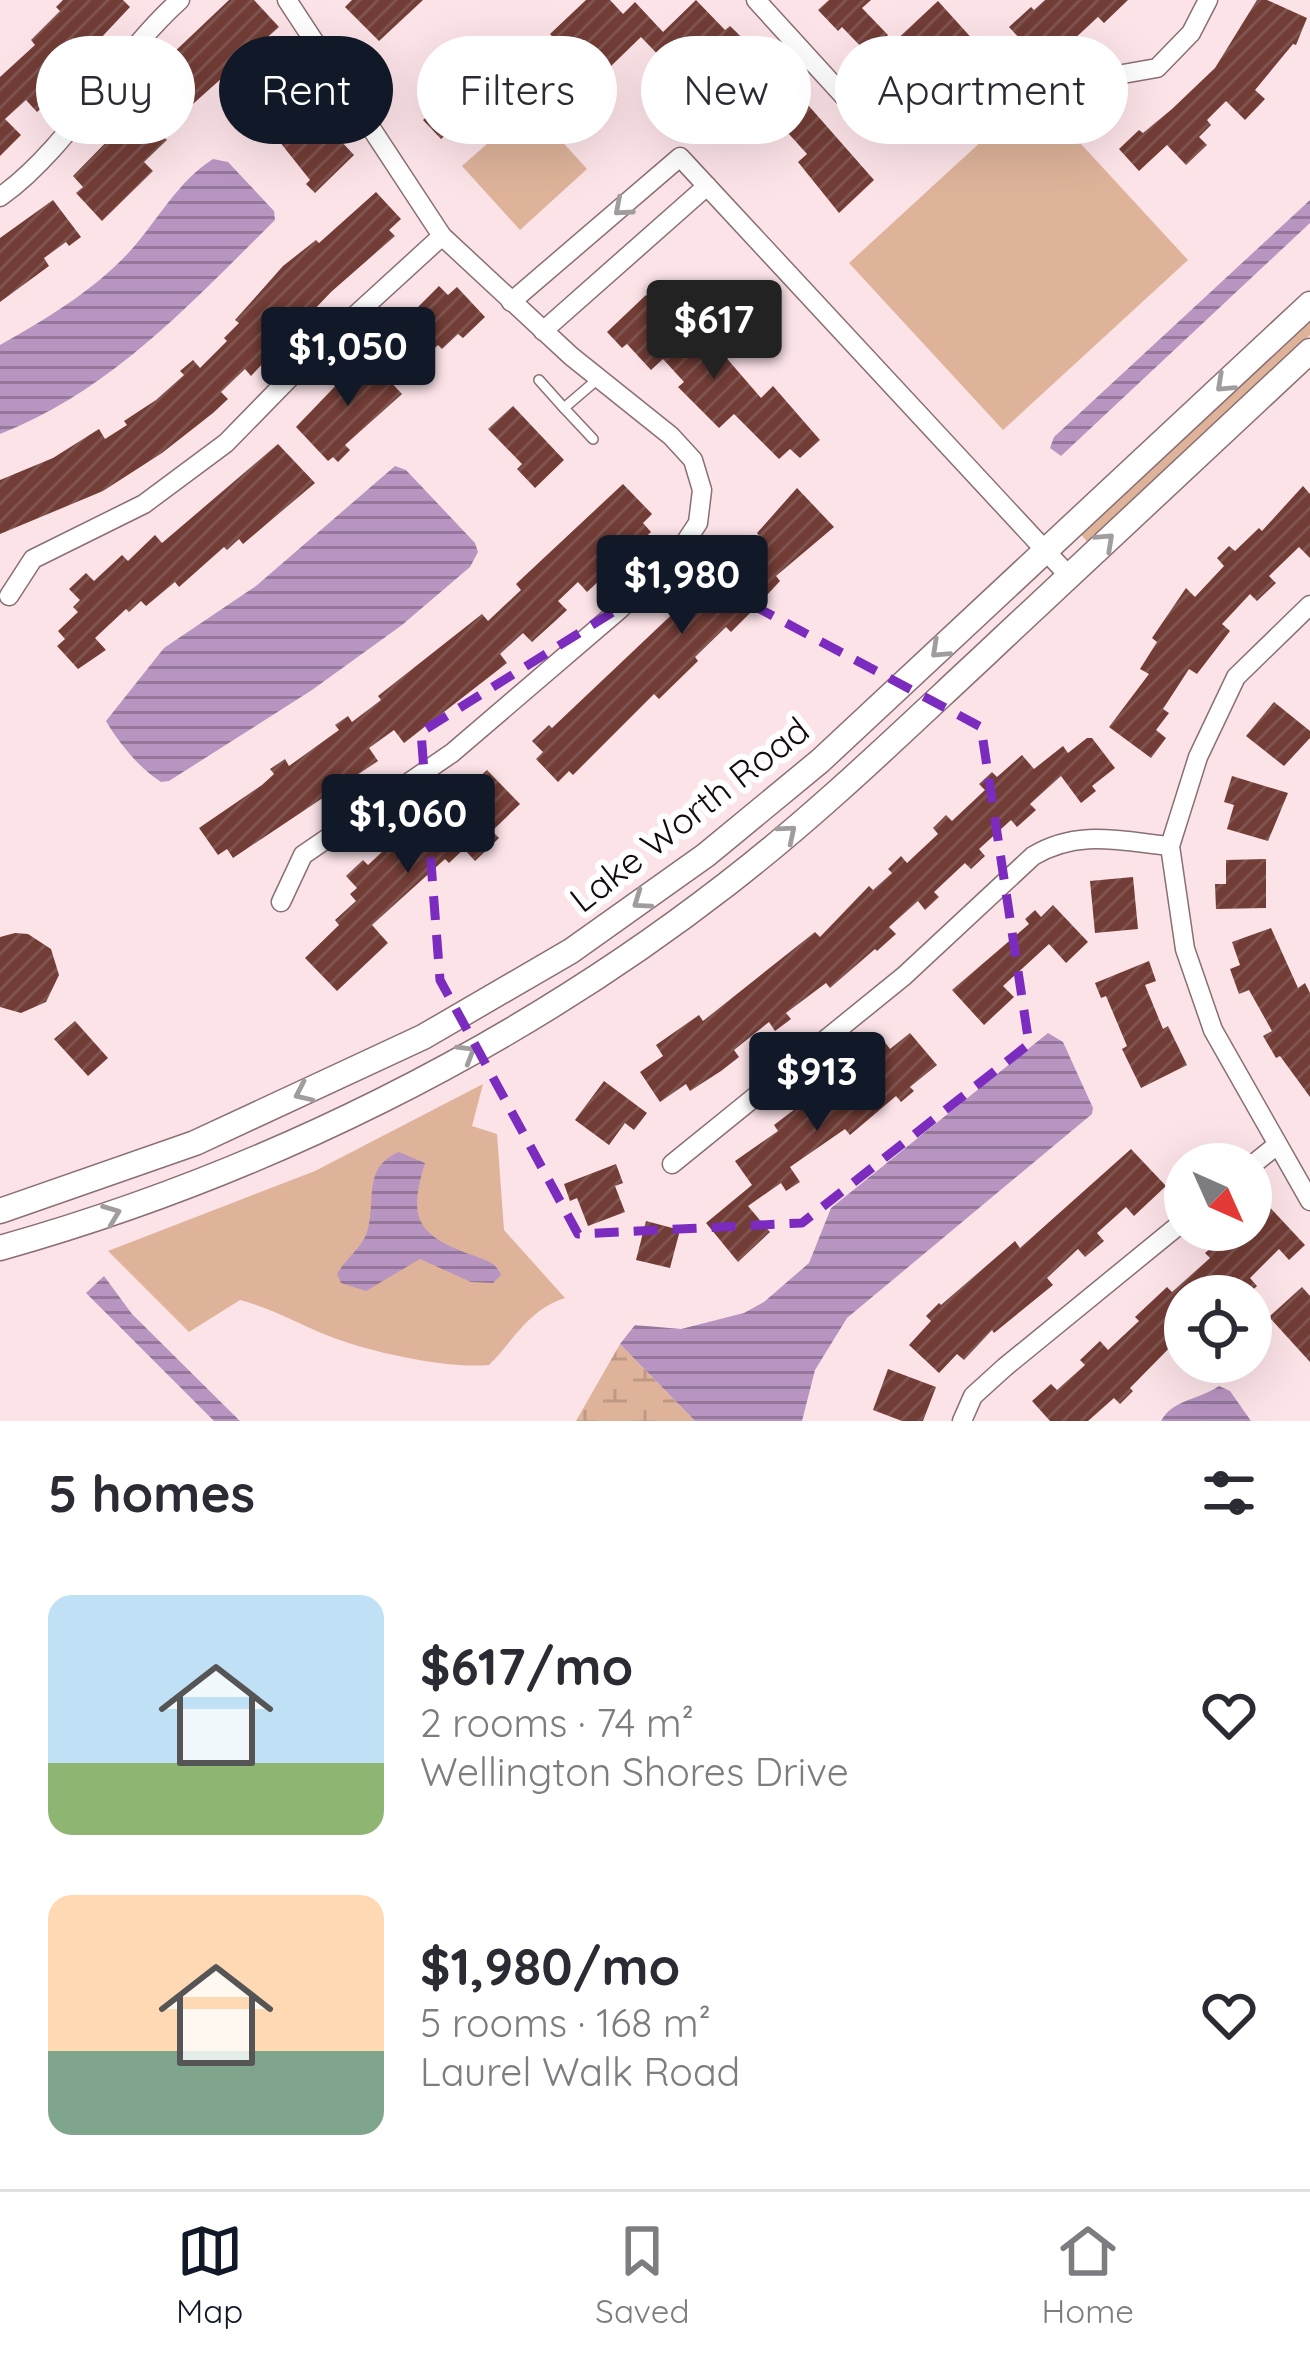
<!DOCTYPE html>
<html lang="en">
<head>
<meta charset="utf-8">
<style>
  :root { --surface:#fff; --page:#f2f2f3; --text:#2b2b33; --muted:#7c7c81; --line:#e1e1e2; --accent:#111827 }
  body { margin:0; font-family:Quicksand,sans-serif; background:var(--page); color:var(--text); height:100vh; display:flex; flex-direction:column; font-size:45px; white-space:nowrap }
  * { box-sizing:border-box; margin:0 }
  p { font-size:39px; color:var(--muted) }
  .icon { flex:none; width:66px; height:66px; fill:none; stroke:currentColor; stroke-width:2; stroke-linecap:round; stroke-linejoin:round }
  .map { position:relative; height:1421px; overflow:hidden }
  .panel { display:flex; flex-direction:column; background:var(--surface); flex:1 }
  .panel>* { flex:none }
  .hud { position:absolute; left:36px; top:36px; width:1239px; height:108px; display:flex; gap:24px }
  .needle { width:78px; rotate:135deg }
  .fabs { position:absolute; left:1164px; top:1143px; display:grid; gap:24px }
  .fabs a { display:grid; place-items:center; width:108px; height:108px; border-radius:50%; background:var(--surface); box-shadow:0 12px 48px #0002; font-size:60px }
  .price { position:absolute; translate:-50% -102px; padding:0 27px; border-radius:12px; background:var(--accent); color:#fff; font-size:39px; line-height:78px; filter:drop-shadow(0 3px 6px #0008) }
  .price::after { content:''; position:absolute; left:50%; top:72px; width:36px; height:27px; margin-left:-18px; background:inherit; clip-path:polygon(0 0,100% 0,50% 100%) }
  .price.selected { background:#222; color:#fff }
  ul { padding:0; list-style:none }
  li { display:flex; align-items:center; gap:36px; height:300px; padding:0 48px }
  li span { display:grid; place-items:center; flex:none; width:336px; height:240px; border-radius:24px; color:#555 }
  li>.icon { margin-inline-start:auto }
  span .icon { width:144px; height:144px; fill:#fffc; stroke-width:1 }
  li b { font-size:51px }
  h2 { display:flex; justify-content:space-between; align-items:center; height:144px; padding:0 48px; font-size:51px }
  .chip { padding:0 42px; border-radius:54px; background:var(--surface); box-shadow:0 12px 48px #0002; font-size:42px; line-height:108px }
  .chip.selected { background:var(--accent); color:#fff }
  .menu { display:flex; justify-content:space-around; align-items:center; height:168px; border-top:3px solid var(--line); background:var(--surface); font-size:33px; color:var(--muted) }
  .menu a { display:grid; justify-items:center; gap:6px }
  .menu .selected { color:var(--accent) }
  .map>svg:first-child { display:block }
  .green { fill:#deb39a }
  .wetland { fill:url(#wetland-marsh) }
  .water { fill:url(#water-rules) }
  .building { fill:url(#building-hatch) }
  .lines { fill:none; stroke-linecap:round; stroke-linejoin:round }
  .lane-casing { stroke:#8a6f74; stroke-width:12 }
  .street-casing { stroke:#8a6f74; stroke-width:21 }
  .secondary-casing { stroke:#8a6f74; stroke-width:27 }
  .lane { stroke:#fff; stroke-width:9 }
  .street { stroke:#fff; stroke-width:18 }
  .secondary { stroke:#fff; stroke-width:24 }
  .oneway { stroke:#a19d9e }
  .marked { fill:none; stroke:#7b2cbf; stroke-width:9; stroke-dasharray:24 15; stroke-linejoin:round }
  .labels { text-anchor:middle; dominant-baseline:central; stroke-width:12; stroke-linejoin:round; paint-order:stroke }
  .street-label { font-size:36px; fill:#140b0d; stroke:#fff }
</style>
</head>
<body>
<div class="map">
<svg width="1310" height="1421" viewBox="0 0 1310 1421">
  <defs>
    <pattern id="wetland-marsh" width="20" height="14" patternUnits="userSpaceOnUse" patternTransform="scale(3)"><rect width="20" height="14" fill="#deb39a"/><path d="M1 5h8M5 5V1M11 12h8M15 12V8" fill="none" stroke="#be9984"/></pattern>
    <pattern id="water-rules" width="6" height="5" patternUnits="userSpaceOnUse" patternTransform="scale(3)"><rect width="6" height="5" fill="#b894c1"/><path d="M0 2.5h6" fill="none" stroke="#94779b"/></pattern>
    <pattern id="building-hatch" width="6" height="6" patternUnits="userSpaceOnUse" patternTransform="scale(3)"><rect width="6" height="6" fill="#723d36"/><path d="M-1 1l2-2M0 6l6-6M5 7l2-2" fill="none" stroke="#805550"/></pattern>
  </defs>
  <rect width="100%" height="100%" fill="#fce3e8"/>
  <!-- green -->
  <g class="green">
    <path d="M1034,93L1188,260L1003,430L849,263Z"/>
    <path d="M530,106L587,169L520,230L462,166Z"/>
    <path d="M1310,319V335L1088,543L1079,532Z"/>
    <path d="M483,1084L472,1126L497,1134L504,1230L565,1298C528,1310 515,1339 489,1365C449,1369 374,1353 334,1338C302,1326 274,1309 240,1300L189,1332L108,1251L315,1171Z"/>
  </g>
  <!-- wetland -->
  <path class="wetland" d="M620,1344L695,1421H576Z"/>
  <!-- water -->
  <g class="water">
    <path d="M213,159L228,162L274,211L275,220C191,303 112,390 0,434V345C46,319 95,290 131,250C157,221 179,180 213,159Z"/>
    <path d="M1310,200V223L1061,456L1050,448L1054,437Z"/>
    <path d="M395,466L406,470L475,543L478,552L470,567L402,625L312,690L169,781L161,782C140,769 119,743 106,721L164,648L256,586Z"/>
    <path d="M1048,1033L1063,1042L1093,1108L1092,1114L847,1318L815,1370L802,1421H695L620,1344L635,1325L681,1329L744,1313L764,1302L809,1263L831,1208Z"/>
    <path d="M399,1152L425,1163C408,1218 416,1235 472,1255C485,1260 496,1262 501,1275L493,1283L471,1282L420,1259L366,1291L341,1283L337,1274C345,1260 359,1250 366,1235C378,1205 360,1168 399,1152Z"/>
    <path d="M104,1276L132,1314L240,1421H214L86,1293Z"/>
    <path d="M1219,1386L1230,1391L1251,1421H1161C1173,1399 1199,1400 1219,1386Z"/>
  </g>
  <!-- building -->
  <g class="building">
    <path d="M63,0H123L130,7L51,91L55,95L37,112L26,100L5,119L21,135L0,156V77L35,45L31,40L60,11L56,7Z"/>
    <path d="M229,0H254L279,27L165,129L168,132L163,136L167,140L144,162L153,171L102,221L76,193L83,187L73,176L120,128L117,125L154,91L148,85L174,60L170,56Z"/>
    <path d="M352,0H423L379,41L345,7Z"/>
    <path d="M586,0H610L623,14L635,2L663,32L696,0L725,30L730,26L786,80L874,180L839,213L798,162L807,154L779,123L764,137L718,93L733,80L694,38L667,64L641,37L610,67L585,40L570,55L550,34Z"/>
    <path d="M829,0H871L862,8L888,35L868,54L842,27L838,31L818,10Z"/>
    <path d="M1045,0H1128L1104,23L1098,17L1045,66L1009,27L1031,7L1034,10Z"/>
    <path d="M1257,0H1267L1307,18L1296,45L1293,44L1255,90L1265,99L1245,120L1226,101L1207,120L1211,125L1199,137L1207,145L1186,165L1167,145L1139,171L1119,149L1139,130L1143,133L1172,109L1215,68Z"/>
    <path d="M938,1L1005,75L965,113L916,58L913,62L894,42Z"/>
    <path d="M456,59L489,93L441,139L423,120L434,110L419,94Z"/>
    <path d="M291,65L307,82L301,87L330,118L324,123L354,155L315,193L306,184L310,180L279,141L283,137L257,105L261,101L250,89L273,68L280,75Z"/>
    <path d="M376,192L401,219L389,230L395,236L331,292L251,376L245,369L221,392L228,399L213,413L162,453L103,491L0,534V480L53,458L99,429L105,439L127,425L124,421L156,400L184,375L180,371L193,360L200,368L227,341L224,338L239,323L235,320L283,266L316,240L319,243Z"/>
    <path d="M53,200L81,237L69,246L66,242L44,258L49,266L0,302V238Z"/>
    <path d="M439,286L448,295L457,287L485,317L463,338L458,334L442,349L438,345L426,356L405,334L413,326L406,319Z"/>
    <path d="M646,295L657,308L655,310L695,353L710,339L761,398L773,386L820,440L800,458L790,449L779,459L734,414L719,428L678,387L684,382L663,359L651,370L627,344L622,348L607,332Z"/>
    <path d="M365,355L402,394L345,445L350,450L338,462L333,457L328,461L296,427Z"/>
    <path d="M513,406L564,460L535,488L517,469L522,464L488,429Z"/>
    <path d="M278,444L315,483L243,544L239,539L227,550L224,547L179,587L175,582L146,606L141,601L129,612L126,609L95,638L106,650L78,669L57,646L65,639L58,631L78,612L73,607L80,600L69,589L86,573L94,581L122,555L128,561L155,535L162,543Z"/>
    <path d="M623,484L652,514L643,523L651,532L587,592L578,582L558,601L567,610L553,623L532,642L523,633L500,654L507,663L404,743L394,730L369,748L378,761L233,858L227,849L218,855L199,828L262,785L274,774L270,769L285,759L289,766L339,730L335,725L348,716L352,722L381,700L378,696L482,614L488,621L521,590L516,584Z"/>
    <path d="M1303,486L1310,494V558L1299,547L1269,576L1276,583L1257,601L1250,594L1222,624L1230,631L1197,674L1189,669L1163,709L1169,713L1156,730L1166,738L1151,758L1109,727L1149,674L1140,669L1157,642L1152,638L1186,588L1195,597L1224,566L1217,558L1229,546L1235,551L1259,528L1262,531Z"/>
    <path d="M797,488L834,527L776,576L780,581L754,609L731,632L726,627L695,657L698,661L659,699L654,694L573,775L569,771L558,782L536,759L543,752L532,741L549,725L552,728L721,568L719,565L733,551L740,558L761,538L757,533Z"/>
    <path d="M1274,702L1310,731V738L1284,766L1246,736Z"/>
    <path d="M1087,738H1092L1115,768L1092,786L1096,791L1081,803L1061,776L1030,804L1036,810L1017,827L1011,820L979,849L985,856L971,869L965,863L934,892L939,897L925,910L918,901L889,927L896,934L877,951L875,949L830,988L826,983L786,1013L791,1019L775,1031L769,1022L734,1050L739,1057L721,1071L690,1091L686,1084L660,1102L640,1072L663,1056L656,1045L699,1015L703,1021L815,932L820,937L869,886L873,890L892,873L888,869L901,856L907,863L938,834L933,828L946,815L952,821L985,790L979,784L992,772L997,777L1022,755L1034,769L1063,746L1068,753Z"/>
    <path d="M487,770L520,804L492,831L499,838L475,861L464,849L449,863L445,859L372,925L388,943L337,991L305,958L339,925L335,920L356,901L350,894L357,888L346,876L363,860L368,865L396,839L399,843L427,817L436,827L469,796L464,791Z"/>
    <path d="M1232,776L1288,793L1268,841L1227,829L1234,805L1224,802Z"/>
    <path d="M1266,859V908L1216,909L1215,884H1226V860Z"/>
    <path d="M1133,877L1138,929L1095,933L1090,881Z"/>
    <path d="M1053,905L1088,942L1066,963L1049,944L1003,986L1014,997L984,1025L952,990L1029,924L1025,919L1035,910L1041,917Z"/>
    <path d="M1271,928L1298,988L1305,983L1310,993V1097L1280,1056L1276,1058L1263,1036L1272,1031L1249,990L1239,994L1230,969L1240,965L1232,942Z"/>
    <path d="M15,933L28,934L51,949L59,975L46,1002L21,1013L0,1007V937Z"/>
    <path d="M1149,961L1156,981L1145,985L1163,1029L1168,1026L1187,1065L1141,1088L1122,1049L1127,1046L1106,996L1101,998L1095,983Z"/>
    <path d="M75,1021L108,1058L88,1076L54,1039Z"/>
    <path d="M910,1033L937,1065L910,1087L914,1091L901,1102L896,1096L850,1135L845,1129L790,1167L800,1182L786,1191L781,1183L748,1206L770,1232L738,1262L706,1223L752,1185L735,1161L778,1131L774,1125L836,1078L844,1088L871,1066L864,1058L884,1041L890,1049Z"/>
    <path d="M604,1081L647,1113L634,1130L625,1123L609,1145L575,1120Z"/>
    <path d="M1131,1149L1166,1186L1134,1216L1126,1207L1097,1233L1104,1241L1085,1257L1078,1249L1047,1278L1053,1285L994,1333L992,1330L964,1360L957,1354L939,1373L909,1345L931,1321L926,1316L939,1303L941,1305L1015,1241L1020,1248Z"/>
    <path d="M616,1164L623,1183L615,1186L625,1212L588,1226L577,1198L570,1201L564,1184Z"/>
    <path d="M1265,1202L1305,1245L1289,1260L1279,1249L1250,1278L1257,1286L1246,1296H1237L1231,1290L1224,1296H1185V1332L1130,1388L1133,1391L1120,1404L1114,1398L1088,1421H1050L1032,1401L1051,1384L1057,1390L1085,1365L1080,1360L1100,1341L1108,1350L1139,1321L1135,1317L1167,1287L1172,1292L1210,1258L1205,1253L1218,1242L1225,1250L1251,1230L1258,1220L1253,1214Z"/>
    <path d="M646,1221L680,1230L670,1268L636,1260Z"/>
    <path d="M1302,1287L1310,1296V1362L1269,1317Z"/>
    <path d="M888,1369L936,1387L923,1421H902L873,1410Z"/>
  </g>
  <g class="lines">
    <!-- lane casing -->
    <g class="lane-casing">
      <g id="lane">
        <path d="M539,380L564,408"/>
        <path d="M593,439L564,408L599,378"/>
      </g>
    </g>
    <!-- street casing -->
    <g class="street-casing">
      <g id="street">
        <path d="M756,0L850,103L893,112"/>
        <path d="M1117,75L1157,68L1191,33L1208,0"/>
        <path d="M0,197C69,148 115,58 180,0"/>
        <path d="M511,302L680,157L1069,576"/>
        <path d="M543,331L707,186"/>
        <path d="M9,596L33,559L144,504L226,443L314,353L442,236"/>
        <path d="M1310,605L1236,677L1198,757L1170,846L1185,949L1213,1030L1310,1201"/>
        <path d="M281,902L303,855L452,753L619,610L680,550L698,523L702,490L693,460L671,436L571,356L442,236L287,0"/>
        <path d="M672,1164L904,976L1033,856C1078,829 1120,841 1170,846"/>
        <path d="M1251,1166L1277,1145"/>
        <path d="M962,1421L973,1396L1005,1367L1185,1220"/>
      </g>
    </g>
    <!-- secondary casing -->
    <g class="secondary-casing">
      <g id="secondary">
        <path d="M0,1211L195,1143L423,1037L571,951L706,855L820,761L1310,304"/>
        <path d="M0,1248C260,1175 513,1050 727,884C818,814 901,733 985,655C1093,553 1202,452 1310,351"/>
      </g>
    </g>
    <!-- lane -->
    <use href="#lane" class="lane"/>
    <!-- street -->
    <use href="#street" class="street"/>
    <!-- secondary -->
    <use href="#secondary" class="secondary"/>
  </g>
  <!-- one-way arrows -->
  <defs><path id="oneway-chevron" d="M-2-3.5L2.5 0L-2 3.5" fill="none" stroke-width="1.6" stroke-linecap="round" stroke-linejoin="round" transform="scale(3)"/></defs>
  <g class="oneway">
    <use href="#oneway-chevron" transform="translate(622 208) rotate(139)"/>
    <use href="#oneway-chevron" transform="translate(1224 384) rotate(137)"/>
    <use href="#oneway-chevron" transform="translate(1106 541) rotate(-43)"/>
    <use href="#oneway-chevron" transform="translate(939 650) rotate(137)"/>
    <use href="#oneway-chevron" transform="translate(788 833) rotate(-40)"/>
    <use href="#oneway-chevron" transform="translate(641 901) rotate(145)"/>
    <use href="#oneway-chevron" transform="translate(467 1053) rotate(-31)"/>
    <use href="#oneway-chevron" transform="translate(303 1093) rotate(155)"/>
    <use href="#oneway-chevron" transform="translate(112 1214) rotate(-21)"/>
  </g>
  <!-- marked area -->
  <path class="marked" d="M683,568L981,727L1029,1044L802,1223L578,1234L440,980L421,732Z"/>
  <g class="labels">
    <!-- street labels -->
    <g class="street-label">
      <text transform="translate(689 814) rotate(-38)">Lake Worth Road</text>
    </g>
  </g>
</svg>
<div class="fabs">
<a><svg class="needle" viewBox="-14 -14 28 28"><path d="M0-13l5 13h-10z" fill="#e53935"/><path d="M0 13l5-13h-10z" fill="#7c7c81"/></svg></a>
<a><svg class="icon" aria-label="locate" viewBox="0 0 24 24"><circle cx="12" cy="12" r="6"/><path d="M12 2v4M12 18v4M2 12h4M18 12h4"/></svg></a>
</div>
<b class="price selected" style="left:714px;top:382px">$617</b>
<b class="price" style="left:348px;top:409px">$1,050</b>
<b class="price" style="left:682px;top:637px">$1,980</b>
<b class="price" style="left:408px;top:876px">$1,060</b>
<b class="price" style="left:817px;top:1134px">$913</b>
<div class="hud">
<a class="chip">Buy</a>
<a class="chip selected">Rent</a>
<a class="chip">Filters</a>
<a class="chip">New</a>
<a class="chip">Apartment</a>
</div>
</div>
<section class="panel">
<h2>5 homes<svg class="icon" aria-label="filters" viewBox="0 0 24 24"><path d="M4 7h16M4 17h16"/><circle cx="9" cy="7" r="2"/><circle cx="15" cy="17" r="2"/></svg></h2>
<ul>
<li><span style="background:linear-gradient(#bfe0f5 70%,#8fb573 0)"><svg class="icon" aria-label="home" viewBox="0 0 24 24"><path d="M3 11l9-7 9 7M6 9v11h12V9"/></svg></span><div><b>$617/mo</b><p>2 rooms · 74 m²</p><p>Wellington Shores Drive</p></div><svg class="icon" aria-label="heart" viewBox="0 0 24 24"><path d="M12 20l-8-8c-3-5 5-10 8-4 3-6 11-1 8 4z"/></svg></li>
<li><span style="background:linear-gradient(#ffd9b3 65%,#7fa58c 0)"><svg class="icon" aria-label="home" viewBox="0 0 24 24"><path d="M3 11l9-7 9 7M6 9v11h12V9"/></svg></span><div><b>$1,980/mo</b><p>5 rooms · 168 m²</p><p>Laurel Walk Road</p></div><svg class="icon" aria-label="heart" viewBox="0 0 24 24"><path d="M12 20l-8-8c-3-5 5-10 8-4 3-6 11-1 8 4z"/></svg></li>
</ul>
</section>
<nav class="menu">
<a class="selected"><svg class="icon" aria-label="map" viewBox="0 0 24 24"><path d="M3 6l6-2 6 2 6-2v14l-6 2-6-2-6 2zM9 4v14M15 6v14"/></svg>Map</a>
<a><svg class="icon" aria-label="saved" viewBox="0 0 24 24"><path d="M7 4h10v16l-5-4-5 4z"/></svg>Saved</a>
<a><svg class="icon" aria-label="home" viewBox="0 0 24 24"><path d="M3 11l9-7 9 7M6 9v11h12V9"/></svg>Home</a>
</nav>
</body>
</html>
